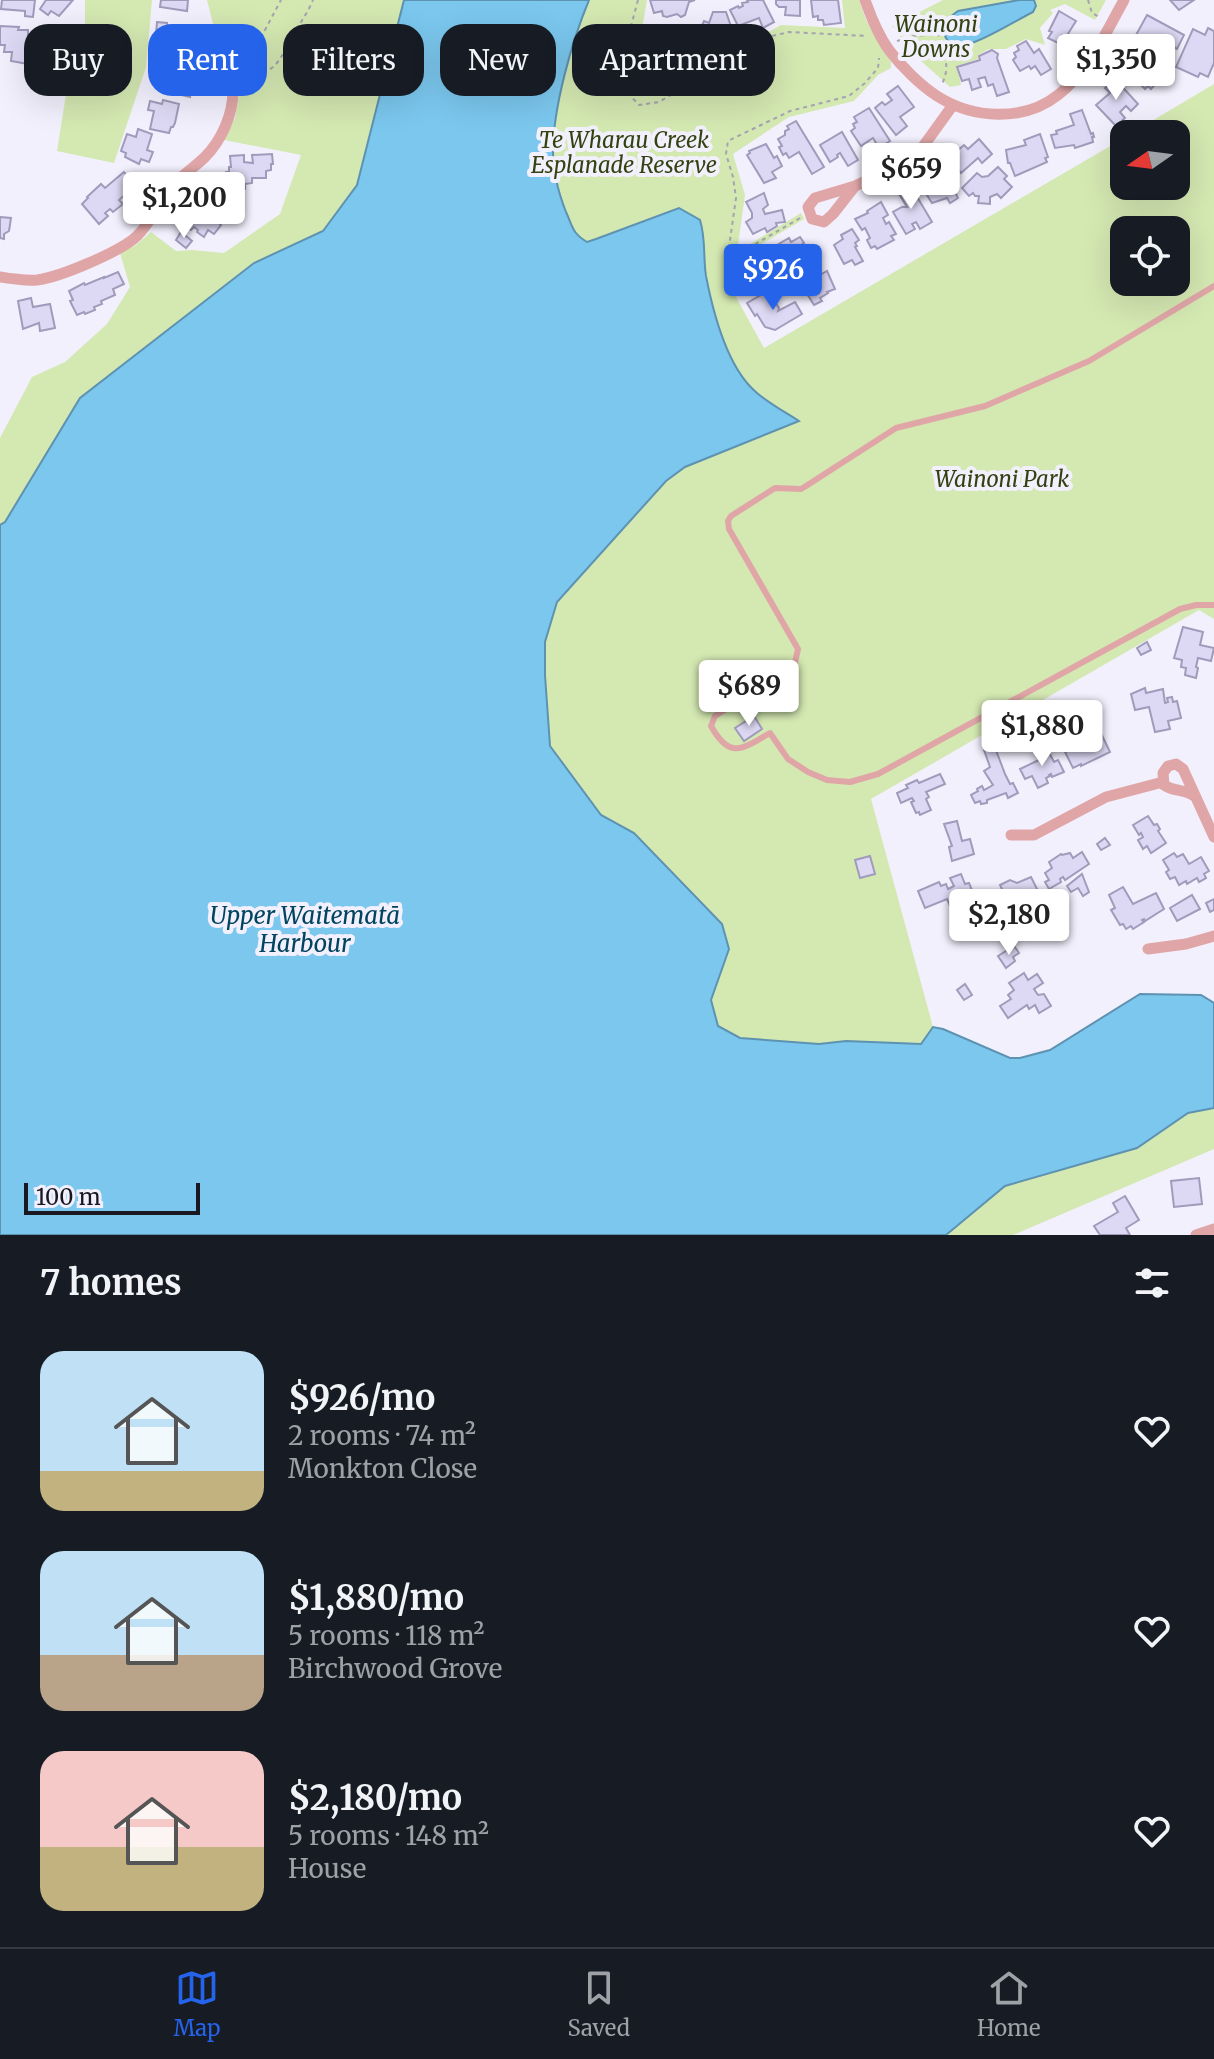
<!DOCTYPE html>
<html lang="en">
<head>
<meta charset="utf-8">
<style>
  :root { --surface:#171b24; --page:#20242c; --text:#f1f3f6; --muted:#9ea1a6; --line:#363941; --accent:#2563eb }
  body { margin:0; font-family:Merriweather,serif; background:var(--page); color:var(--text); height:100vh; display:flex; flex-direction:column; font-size:30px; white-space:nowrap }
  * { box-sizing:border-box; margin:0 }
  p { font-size:26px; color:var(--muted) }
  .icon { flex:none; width:44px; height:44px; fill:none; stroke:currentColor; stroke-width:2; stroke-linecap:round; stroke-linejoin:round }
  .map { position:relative; height:1235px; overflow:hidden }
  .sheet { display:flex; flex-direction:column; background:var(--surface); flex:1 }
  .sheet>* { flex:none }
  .banner { position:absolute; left:24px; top:24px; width:800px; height:72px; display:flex; gap:16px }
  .needle { width:52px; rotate:256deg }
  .fabs { position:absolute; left:1110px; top:120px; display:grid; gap:16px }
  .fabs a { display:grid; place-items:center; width:80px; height:80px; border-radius:16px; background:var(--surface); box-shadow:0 8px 32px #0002; font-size:40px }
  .scale { position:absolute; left:24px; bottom:20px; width:176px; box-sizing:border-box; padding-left:8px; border:4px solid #191722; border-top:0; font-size:22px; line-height:28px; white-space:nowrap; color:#191722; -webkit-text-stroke:6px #f2f0fd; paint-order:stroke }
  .price { position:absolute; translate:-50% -68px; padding:0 18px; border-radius:8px; background:#fff; color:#222; font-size:26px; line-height:52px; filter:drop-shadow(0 2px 4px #0008) }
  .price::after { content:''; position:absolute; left:50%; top:48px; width:24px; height:18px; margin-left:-12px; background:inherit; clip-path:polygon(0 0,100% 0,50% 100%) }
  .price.on { background:var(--accent); color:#fff }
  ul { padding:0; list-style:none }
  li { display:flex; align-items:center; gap:24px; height:200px; padding:0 40px }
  li span { display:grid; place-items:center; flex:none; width:224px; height:160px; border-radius:24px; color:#555 }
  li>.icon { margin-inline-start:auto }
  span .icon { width:96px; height:96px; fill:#fffc; stroke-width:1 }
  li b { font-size:34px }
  h2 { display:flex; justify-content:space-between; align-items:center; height:96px; padding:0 40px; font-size:34px }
  .chip { padding:0 28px; border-radius:24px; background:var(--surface); box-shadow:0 8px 32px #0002; font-size:28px; line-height:72px }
  .chip.on { background:var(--accent); color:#fff }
  .tabs { display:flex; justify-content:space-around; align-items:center; height:112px; border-top:2px solid var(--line); background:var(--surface); font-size:22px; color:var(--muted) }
  .tabs a { display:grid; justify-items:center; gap:4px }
  .tabs .on { color:var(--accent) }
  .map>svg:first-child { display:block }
  .green { fill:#d4e8b2; fill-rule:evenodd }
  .water { fill:#7bc7ee; stroke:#5e92b1; stroke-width:2 }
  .building { fill:#ddd9f4; stroke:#a19bbb; stroke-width:2 }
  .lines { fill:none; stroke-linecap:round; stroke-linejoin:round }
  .path { stroke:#a5a3af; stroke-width:2; stroke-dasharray:4 4; stroke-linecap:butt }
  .service { stroke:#e0a6a7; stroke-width:6 }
  .minor { stroke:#e0a6a7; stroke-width:11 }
  .labels { text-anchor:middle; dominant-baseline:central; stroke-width:8; stroke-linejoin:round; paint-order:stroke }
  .park-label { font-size:22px; font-style:italic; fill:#334210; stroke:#f2f0fd }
  .water-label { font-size:24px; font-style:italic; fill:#00445e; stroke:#f2f0fd }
</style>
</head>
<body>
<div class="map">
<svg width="1214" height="1235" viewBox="0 0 1214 1235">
  <rect width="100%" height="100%" fill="#f2f0fd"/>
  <!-- green -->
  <g class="green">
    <path d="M85,0H152L146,67L114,163L57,151L68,82L85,31Z"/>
    <path d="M207,0H647L635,70L660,93L781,25L845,28L842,0H859L866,20L891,61V68L878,75L854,101L789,117L733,154L745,195L737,252L801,213L804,219L736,259L731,288L764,348L1124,138V186H1176V134H1130L1214,84V619L1199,610L871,799L933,1027L943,1029L1010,1058H1020L1050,1050L1140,994L1201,995L1214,1003V1149L1013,1235H74L0,1189V438L32,377L65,362L107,324L130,287L120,253L136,245L151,232L176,251L192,250L224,253L280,214L301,155L224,140L235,118L238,101L241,69L235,57L219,48ZM1124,230H1176V282H1124Z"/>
    <path d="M943,0H1106L1095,20L1065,4L1050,10L1053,13L1040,28L1045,45L1026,39L1006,49H989L978,55V59L957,66L961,85L950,87L911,52L892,26Z"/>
  </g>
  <!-- water -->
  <g class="water">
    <path d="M404,0H589C572,41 553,107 553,152C553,171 559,194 566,212C573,227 572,233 587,242L596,239L679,208L700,220C706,239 703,257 706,276C713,312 728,369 757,393C770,404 785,412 799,421L685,467L666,481L557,602L545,642V675L550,746L601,815L634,833L722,924L729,949L711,1000L718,1026L740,1038L819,1044L846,1041L921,1044L933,1027L943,1029L1010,1058H1020L1050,1050L1140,994L1201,995L1214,1003V1108L1188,1113L1137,1148L1005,1186L946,1235H0V525L5,522L80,398L254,263L323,231L357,185Z"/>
    <path d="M1019,0H1034L1036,6L1033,12C1015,21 987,39 969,44C950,49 940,39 946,20L958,11Z"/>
  </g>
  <!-- building -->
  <g class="building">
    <path d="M2,0H35L33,17L25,16V11L1,9Z"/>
    <path d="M46,0H73L59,16L51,11L48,15L40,9Z"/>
    <path d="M161,0H188L187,11L160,7Z"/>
    <path d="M650,0H695L689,2L685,15L681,17L677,14L667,17L663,16L662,11L654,13Z"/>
    <path d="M747,0H763L774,22L763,28L759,18L738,26L730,10L738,6L739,8L743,6L742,3L748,2Z"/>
    <path d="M776,0H800V16L785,15L786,7H779L776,4Z"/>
    <path d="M811,0H838L841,23L824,25L823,20H818V16L813,17Z"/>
    <path d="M1170,0H1194L1179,10Z"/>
    <path d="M1059,11L1076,21L1066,37L1062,35L1058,43L1048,38L1052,32L1049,31Z"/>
    <path d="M713,12H726L738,47L724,52L717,33L714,34L709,47L697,42L699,37L697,36L704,21L709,23Z"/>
    <path d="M1147,15L1184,35L1177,49L1157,39L1154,45L1136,35Z"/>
    <path d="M157,22L167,23V25L191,27L188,43L194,47L188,56L183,52L166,49L168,40H171V37L156,35Z"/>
    <path d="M0,26L19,27L18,30H28V64L11,61L12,52H4L5,45H0Z"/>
    <path d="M60,26L72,36L69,39L70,40L52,64L38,52L44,45L47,48L52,42L49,40Z"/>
    <path d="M1208,28L1214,31V63L1208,77L1200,73L1198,77L1176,67L1193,29L1205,35Z"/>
    <path d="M653,40L659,46L651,54L645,48Z"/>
    <path d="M665,40L673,46L669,50L674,54L672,56L674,58L678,54L689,63L672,80L652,62L660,53L656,50Z"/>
    <path d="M1026,41L1034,53L1039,49L1051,69L1041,75L1035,66L1031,69L1029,66L1020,71L1013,60L1016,57L1014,53L1019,50L1017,46Z"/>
    <path d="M1131,43L1162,73L1158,77L1160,79L1151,89L1148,86L1145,89L1136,80L1138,78L1134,74L1129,79L1121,71L1131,61L1122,52Z"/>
    <path d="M992,50L998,54L997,58L1009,92L997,96L993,84L988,86L985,77L978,79L981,87L972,90L969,79L962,81L957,67L980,60L979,56Z"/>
    <path d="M169,64L193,69L190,97L169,92L170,86L165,85Z"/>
    <path d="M1115,79L1138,104L1131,111L1126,106L1120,112L1125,118L1116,126L1096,105L1110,93L1105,88L1109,85L1106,82L1108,80L1110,83Z"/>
    <path d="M898,86L914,107L900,117L907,126L896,135L875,108L882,102L885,105L892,100L887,94Z"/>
    <path d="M163,100L179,104L175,123L173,127H171L169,133L150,129L154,111L148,110L150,101L162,104Z"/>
    <path d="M869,108L890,141L879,148L873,138L861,146L851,131L855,128L853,124L857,122L854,117Z"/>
    <path d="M1082,110L1091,134L1093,133L1094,137H1092L1093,142L1075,148L1074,145L1055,148L1051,135L1057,134L1056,131L1074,125L1070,114Z"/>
    <path d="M796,121L824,167L812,174L799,152L789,158L786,153L783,155L779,147L782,146L778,139L785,135V131L789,129L787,126Z"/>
    <path d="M138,129L152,134L147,150L153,152L149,162L141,159L139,164L125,157L126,153L121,151L127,134L136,137Z"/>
    <path d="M842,132L858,160L848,166L840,153L837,155L838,157L830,162L820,145Z"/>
    <path d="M1040,134L1048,157L1045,158L1047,162L1015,176L1010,163H1008L1006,150L1026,145L1024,140Z"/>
    <path d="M979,139L992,154L982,163L978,158L961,173L955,165L957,163L951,156L964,145L968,149Z"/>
    <path d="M766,144L774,158L777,156L782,166L772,172L776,178L764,183L747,155L750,153L749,151Z"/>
    <path d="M272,154L273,164H271V170L266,171V178H252V183L245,184V189H229V181H226V172H229V167H231L230,156L244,155V162L253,163L252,155Z"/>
    <path d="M940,164L958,198L950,203L947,198L932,203L925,192L932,188L931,186L935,184L930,170Z"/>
    <path d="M998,167L1007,176L1004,179L1012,187L1001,198L997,194L990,197V204L978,203L979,196H975L973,193L969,196L962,188L977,173L982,177L988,176Z"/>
    <path d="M124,172L135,186L119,200L123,204L113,212L110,209L105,213L108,216L99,224L82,204L88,198L87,197L101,184L105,188Z"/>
    <path d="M910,185L932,222L920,229L916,222L912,224L915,229L906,234L893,212L902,207H907L898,192Z"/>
    <path d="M764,193L768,205L763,209L765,214L782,210L785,222L776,223L777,226L767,232L765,228L753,234L746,222L752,218V213L746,202Z"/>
    <path d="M201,196L218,208L212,216L221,225L214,234L208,230L204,237L197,232L198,230L194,227L191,230L182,223L188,215L182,210L189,200L195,205Z"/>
    <path d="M881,202L888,215L883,218L886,224L889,222L896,234L891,236L894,240L877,249L875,246L871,248L867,240L870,238L865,228L862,230L855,219L868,213L867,211Z"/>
    <path d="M0,217L11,218L9,231L4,234V239L0,238Z"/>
    <path d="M852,229L859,240L855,243L857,246L855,247L863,261L855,265L852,260L844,264L834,245L843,239L841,235Z"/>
    <path d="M181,232L192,241L186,248L176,240Z"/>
    <path d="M800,237L804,243L798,247L801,253L786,261L785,259L767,271L766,269L760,273L758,269L753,272L749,265L755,261L754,259L768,250L770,253L779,248L777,245L789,238L791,242Z"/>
    <path d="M827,271L835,289L827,292L828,293L820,298L822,301L814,305L799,281L808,276L809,277L817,274L818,276Z"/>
    <path d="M118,272L124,284L113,289L115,295L101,301L102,304L94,307L95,310L85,314L84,312L77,315L70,301L73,300L69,291L84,283L85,285L104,277V278Z"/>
    <path d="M766,292L774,303L775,302L779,308L778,311L795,302L802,314L775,330L765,327L757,314L755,316L747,303Z"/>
    <path d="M31,298L33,307L50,304L55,328L40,331L39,323L23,329L18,301Z"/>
    <path d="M1183,627L1203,632L1200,645L1214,648L1211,661L1198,658L1196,667L1198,668L1196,678L1185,675L1186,668L1181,667L1182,660L1174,658Z"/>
    <path d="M1147,642L1151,650L1141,655L1137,648Z"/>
    <path d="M1145,688L1146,693L1163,689L1165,703L1168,702L1167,698L1172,697L1173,702L1177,701L1181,718L1168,721L1170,729L1155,732L1149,707L1135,710L1131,694Z"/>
    <path d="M1091,715L1095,723L1087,727L1083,718Z"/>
    <path d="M754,716L762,729L744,741L735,728Z"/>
    <path d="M1098,727L1110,752L1081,766V764L1073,768L1065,752L1092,739L1088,732Z"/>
    <path d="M994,745L1005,774L1010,784L1013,783L1018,793L1008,798L1006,793L987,800V803L981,804L980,801L975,803L971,795L978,791L977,789L982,786L984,790L993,785L984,771L990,767L984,750Z"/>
    <path d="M1045,745L1054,762L1058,760L1064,772L1052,777L1051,774L1049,775L1050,776L1046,778L1048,783L1038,788L1032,776L1025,779L1020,769L1039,760L1034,751Z"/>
    <path d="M940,774L945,784L926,792L929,797L926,799L931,810L920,815L919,812L916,813L911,802L914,801L912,798L901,803L897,793L908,788L906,785L917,780L919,783Z"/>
    <path d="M1148,816L1154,825L1157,824L1160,829L1158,831L1166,843L1151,853L1147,846L1143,849L1138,840L1143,837L1141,833L1139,835L1133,825Z"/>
    <path d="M957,821L962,841L970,839L974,854L952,861L949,847L952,846L944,824Z"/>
    <path d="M1105,838L1110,845L1101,850L1097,844Z"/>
    <path d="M1082,852L1089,864L1065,880L1063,877L1060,879L1061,882L1049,889L1045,882L1049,880L1045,873L1052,868L1049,862L1061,854L1062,855L1070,853L1073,858Z"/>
    <path d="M1174,853L1177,857L1183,854L1189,864L1201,857L1209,871L1204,874L1206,878L1199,882L1197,878L1187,884L1186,881L1179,885L1175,877L1170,879L1166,872L1169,870L1163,860Z"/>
    <path d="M870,856L875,874L860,878L855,860Z"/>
    <path d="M961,874L965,884L969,883L973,893L967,895L983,928L971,934L967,923L956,927L953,920L956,919L947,899L925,908L918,891L939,882L941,886L946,884L948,889L954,886L950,878Z"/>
    <path d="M1082,874L1089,892L1083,896L1078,888L1071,892L1067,886Z"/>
    <path d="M1031,877L1038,891L1027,896L1029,900L1024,902L1026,907L1013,913L1000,885L1010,880L1017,883Z"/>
    <path d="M1123,887L1133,904L1156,893L1164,909L1145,921L1144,919L1142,920L1144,922L1133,929L1131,926L1126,929L1123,924L1120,925L1111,910L1115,908L1109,895Z"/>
    <path d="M1192,895L1200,909L1177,921L1170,908Z"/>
    <path d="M1214,899V910L1210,912L1206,903Z"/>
    <path d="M1014,946L1019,953L1013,957L1015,961L1006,968L998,956Z"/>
    <path d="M1024,973L1028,980L1037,974L1043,983L1034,989L1038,995L1044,994L1051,1006L1039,1013L1035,1005L1029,1009L1027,1005L1008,1018L1000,1006L1011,999L1008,995L1014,990L1009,983Z"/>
    <path d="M965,984L972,995L964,1000L957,990Z"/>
    <path d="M1199,1178L1202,1204L1174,1207L1171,1181Z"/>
    <path d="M1125,1196L1139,1220L1126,1228L1130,1235H1100L1094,1226L1118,1212L1113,1203Z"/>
  </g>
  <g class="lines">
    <!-- path -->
    <g class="path">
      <path d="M638,0L622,60L625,90L639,105L659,102L772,36L789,32L867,36"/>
      <path d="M1088,0L1092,13L1099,17"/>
      <path d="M938,34L955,28"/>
      <path d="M897,41L914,36L938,34C942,55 952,63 942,84"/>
      <path d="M239,73C276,79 279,60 294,33C301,22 308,12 313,0"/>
      <path d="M242,73L281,0"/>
      <path d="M800,218L735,256L728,254L736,198L733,177L726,154L728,141L790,111L849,96L865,83L878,68L879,58"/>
    </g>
    <!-- service -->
    <path class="service" d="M1214,286L1089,361L985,406L896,428L806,486L801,489L775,488L731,516L728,521L729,529L798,649L794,667L715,716L711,726C730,760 742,749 770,733L788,759L808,772L827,780L850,782L878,774L1180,609L1196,605H1214"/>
    <!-- minor -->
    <g class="minor">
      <path d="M865,0C871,17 878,35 889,50C901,66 920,85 937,96C973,119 1024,122 1058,95C1089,71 1105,34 1124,0"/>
      <path d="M855,186L833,214L824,222L812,219L808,207L815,198L855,186L906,162L922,148L953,105"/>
      <path d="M0,277C12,279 25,281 37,280C60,277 120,252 137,236C153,220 161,198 177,181C185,173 196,166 205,157C221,141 233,115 233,91C232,83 227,75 225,68"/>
      <path d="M1194,796C1185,789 1174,792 1164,785L1163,773L1168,766L1176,764L1183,769L1214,837"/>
      <path d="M1011,835H1034L1106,797L1163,782"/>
      <path d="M1148,949L1186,944L1214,936"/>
      <path d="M1196,1235L1214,1229"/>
    </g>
  </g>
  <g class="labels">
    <!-- park labels -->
    <g class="park-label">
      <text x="936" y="24">Wainoni<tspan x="936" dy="25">Downs</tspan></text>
      <text x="624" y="140">Te Wharau Creek<tspan x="624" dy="25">Esplanade Reserve</tspan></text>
      <text x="1002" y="479">Wainoni Park</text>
    </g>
    <!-- water labels -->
    <g class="water-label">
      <text x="305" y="915">Upper Waitematā<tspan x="305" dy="28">Harbour</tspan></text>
    </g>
  </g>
</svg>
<div class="fabs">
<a><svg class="needle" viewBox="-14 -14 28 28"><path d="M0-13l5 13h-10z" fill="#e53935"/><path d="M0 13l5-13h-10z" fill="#9ea1a6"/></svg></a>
<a><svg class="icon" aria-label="locate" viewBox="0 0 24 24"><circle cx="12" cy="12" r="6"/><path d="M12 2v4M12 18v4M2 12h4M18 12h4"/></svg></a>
</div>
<div class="scale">100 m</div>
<b class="price" style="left:1116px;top:102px">$1,350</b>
<b class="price" style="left:911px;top:211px">$659</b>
<b class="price" style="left:184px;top:240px">$1,200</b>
<b class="price on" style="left:773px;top:312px">$926</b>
<b class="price" style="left:749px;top:728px">$689</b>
<b class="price" style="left:1042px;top:768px">$1,880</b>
<b class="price" style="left:1009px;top:957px">$2,180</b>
<div class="banner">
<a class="chip">Buy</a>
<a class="chip on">Rent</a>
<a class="chip">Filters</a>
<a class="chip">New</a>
<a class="chip">Apartment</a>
</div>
</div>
<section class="sheet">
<h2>7 homes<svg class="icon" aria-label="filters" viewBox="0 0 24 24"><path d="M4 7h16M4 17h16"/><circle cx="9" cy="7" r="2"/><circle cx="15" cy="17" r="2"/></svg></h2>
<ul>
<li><span style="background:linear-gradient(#bfe0f5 75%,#c2b280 0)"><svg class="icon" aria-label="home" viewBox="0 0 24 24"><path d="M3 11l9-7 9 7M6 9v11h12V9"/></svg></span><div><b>$926/mo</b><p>2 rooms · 74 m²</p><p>Monkton Close</p></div><svg class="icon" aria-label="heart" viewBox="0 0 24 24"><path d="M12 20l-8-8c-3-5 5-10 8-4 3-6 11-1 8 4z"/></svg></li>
<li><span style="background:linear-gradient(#bfe0f5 65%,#b9a48a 0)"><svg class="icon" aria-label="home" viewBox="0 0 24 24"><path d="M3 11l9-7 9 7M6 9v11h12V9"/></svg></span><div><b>$1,880/mo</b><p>5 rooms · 118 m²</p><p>Birchwood Grove</p></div><svg class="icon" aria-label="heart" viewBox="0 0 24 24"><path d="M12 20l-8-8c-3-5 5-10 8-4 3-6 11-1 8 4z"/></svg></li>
<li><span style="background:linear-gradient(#f6c9c9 60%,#c2b280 0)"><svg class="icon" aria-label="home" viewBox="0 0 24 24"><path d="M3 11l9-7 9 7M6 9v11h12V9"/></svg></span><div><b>$2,180/mo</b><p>5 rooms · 148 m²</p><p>House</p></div><svg class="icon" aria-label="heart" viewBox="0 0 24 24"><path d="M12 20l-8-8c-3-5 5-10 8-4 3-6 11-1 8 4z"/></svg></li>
</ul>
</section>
<nav class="tabs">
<a class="on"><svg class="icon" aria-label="map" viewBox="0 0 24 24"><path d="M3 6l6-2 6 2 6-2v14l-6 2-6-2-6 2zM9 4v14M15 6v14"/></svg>Map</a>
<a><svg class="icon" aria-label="saved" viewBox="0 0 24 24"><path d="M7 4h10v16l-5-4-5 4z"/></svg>Saved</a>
<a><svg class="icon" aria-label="home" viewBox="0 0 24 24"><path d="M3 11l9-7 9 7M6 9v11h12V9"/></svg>Home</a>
</nav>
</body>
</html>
